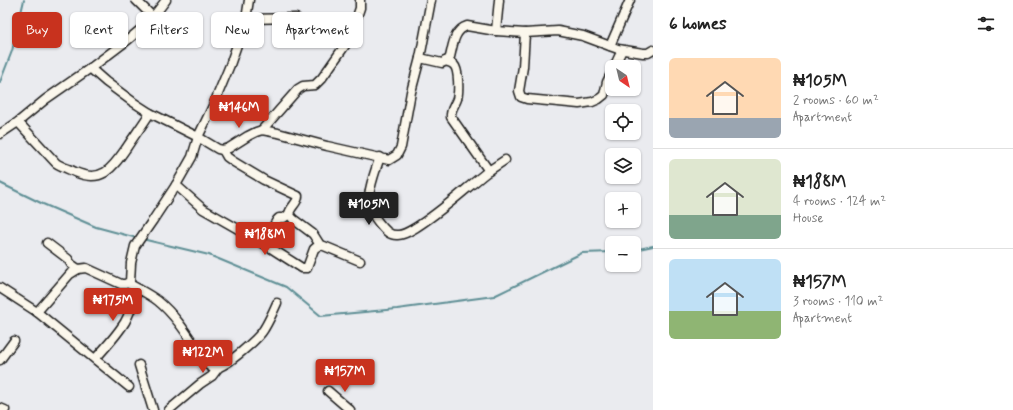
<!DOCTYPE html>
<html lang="en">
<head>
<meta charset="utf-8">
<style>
  :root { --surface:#fff; --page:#f6f6f6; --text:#222; --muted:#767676; --line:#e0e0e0; --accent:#c8321e }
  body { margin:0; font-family:Mynerve,sans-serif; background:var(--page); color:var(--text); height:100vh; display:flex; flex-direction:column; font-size:15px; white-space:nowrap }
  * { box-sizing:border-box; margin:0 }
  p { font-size:13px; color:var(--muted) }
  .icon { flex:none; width:22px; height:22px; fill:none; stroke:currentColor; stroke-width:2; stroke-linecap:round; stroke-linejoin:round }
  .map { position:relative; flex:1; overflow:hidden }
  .sheet { display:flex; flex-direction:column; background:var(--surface); width:360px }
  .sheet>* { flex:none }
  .top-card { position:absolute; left:12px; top:12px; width:380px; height:36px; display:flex; gap:8px }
  .needle { width:26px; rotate:145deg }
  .tools { position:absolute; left:605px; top:60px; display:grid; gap:8px }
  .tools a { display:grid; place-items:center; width:36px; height:36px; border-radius:6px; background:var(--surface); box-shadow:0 1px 3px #0004; font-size:20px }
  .price { position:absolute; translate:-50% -34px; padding:0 9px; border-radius:4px; background:var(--accent); color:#fff; font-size:13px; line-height:26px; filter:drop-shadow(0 1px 2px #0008) }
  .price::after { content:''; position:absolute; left:50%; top:24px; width:12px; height:9px; margin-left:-6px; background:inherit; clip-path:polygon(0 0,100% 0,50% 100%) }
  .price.active { background:#222; color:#fff }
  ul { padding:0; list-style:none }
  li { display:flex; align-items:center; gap:12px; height:100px; padding:0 16px }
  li+li { border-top:1px solid var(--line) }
  li span { display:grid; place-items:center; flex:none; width:112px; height:80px; border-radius:6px; color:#555 }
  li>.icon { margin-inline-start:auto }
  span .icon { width:48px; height:48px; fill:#fffc; stroke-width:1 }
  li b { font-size:17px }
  h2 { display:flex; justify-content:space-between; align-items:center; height:48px; padding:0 16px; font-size:17px }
  .tag { padding:0 14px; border-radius:6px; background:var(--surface); box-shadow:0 1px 3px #0004; font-size:14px; line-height:36px }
  .tag.active { background:var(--accent); color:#fff }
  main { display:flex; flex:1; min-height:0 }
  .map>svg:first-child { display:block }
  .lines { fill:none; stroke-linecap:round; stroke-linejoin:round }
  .stream { stroke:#5e8f95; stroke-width:2 }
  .minor-casing { stroke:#1c1c1c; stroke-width:11 }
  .minor { stroke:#fbf7ec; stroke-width:8 }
</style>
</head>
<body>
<main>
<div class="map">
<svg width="653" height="410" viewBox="0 0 653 410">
  <rect width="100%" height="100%" fill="#eaebef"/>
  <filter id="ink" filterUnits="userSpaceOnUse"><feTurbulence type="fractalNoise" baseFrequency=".025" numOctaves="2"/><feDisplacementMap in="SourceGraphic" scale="8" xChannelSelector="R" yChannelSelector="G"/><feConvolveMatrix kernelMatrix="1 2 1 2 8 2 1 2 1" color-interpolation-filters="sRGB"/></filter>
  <g filter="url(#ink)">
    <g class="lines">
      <!-- stream -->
      <g class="stream">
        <path d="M0,82L12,51L24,0"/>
        <path d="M0,183L43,204L96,227L137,238"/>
        <path d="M142,239L209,255L286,287L321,316L397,309L494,296L582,253L612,252"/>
        <path d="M634,250L653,246"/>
      </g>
      <!-- minor casing -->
      <g class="minor-casing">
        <g id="minor">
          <path d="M136,0L153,17"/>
          <path d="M246,19L296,18"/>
          <path d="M496,31L499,0"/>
          <path d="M525,33L523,67L519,91L521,97L527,99L579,104L592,102L599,99L604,95L607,82L612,72"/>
          <path d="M610,46L630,0"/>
          <path d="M420,58L442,63L448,60L450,57C453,45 454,30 467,26L496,31L525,33L558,31L583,36L618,49L643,53H648L653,50"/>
          <path d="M445,61C448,62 451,62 454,65C459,70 459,92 457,99C455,105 450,110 451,117L489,171"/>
          <path d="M614,67L622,50"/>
          <path d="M90,68L106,82L133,102L150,113L198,137L218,149L223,150L229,148L248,136L256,132L262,130L278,133L327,146L389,160L397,155L401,147L411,92L420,58L431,0"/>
          <path d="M18,122L56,163C62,167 69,169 75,172C103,184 113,167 127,147C135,135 143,124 150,113"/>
          <path d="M262,130L298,89L303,86L315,85L322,78L346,44L350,37L360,8V0"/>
          <path d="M0,134L18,122L46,99L92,67L129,39L141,29L153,17L166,0"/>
          <path d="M223,150L227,157L234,162L264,180L298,196C298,203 290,207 289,214L293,219L313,234L320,245"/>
          <path d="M380,157C376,169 367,192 369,204C370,211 375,218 379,223C384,229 389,236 398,235C404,235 410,231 415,228C441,212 463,191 487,172C493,168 499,164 505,160"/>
          <path d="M176,185L203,209L266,245L302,268H307L314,249C317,246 320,245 324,246L360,261"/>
          <path d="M47,243L68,259L71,264L78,269"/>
          <path d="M263,243L277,220L279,218H284L289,214"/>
          <path d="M128,283C138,289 149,294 158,301C179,318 192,343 208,365C210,367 213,368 216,368C226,367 259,338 264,329C269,321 273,312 277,303"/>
          <path d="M0,288L37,312L129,387"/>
          <path d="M37,312L70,274L78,269L86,268L121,284H125L130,282L131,263L135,246L153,220L176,185L192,157L198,137L213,106L230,65L246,19L249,0"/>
          <path d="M95,359C106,347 117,335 125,322C131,311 134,300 138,289"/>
          <path d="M0,360L14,341"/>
          <path d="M139,365L153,410"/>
          <path d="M328,391L350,410"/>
          <path d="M0,408L5,410"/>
          <path d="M169,410L200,384L212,376L218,368"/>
        </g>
      </g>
      <!-- minor -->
      <use href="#minor" class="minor"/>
    </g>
  </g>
</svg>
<div class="tools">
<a><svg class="needle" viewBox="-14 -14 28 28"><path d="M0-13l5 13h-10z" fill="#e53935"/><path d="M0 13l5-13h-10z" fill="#767676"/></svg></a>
<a><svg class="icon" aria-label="locate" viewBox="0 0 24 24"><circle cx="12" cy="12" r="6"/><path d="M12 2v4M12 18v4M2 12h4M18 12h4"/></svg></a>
<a><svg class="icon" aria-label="layers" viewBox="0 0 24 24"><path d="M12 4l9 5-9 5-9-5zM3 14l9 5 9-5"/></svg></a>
<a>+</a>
<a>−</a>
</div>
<b class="price" style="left:239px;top:129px">₦146M</b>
<b class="price active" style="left:369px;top:226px">₦105M</b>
<b class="price" style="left:265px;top:256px">₦188M</b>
<b class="price" style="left:113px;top:322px">₦175M</b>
<b class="price" style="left:203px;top:374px">₦122M</b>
<b class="price" style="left:345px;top:393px">₦157M</b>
<div class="top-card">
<a class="tag active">Buy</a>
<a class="tag">Rent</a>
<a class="tag">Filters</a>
<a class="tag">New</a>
<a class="tag">Apartment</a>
</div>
</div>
<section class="sheet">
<h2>6 homes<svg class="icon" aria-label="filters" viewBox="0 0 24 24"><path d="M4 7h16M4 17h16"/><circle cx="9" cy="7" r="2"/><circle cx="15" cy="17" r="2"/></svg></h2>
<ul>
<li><span style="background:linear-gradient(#ffd9b3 75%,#9aa5b1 0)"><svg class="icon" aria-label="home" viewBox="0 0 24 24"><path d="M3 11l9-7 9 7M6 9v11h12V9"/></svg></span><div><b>₦105M</b><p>2 rooms · 60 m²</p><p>Apartment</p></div></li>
<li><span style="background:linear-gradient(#dfe7d0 70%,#7fa58c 0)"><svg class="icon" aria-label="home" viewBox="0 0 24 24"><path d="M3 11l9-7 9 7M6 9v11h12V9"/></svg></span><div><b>₦188M</b><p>4 rooms · 124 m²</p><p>House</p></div></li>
<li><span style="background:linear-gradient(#bfe0f5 65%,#8fb573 0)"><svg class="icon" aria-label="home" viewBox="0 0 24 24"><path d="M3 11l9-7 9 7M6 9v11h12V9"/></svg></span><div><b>₦157M</b><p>3 rooms · 110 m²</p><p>Apartment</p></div></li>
</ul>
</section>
</main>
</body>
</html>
